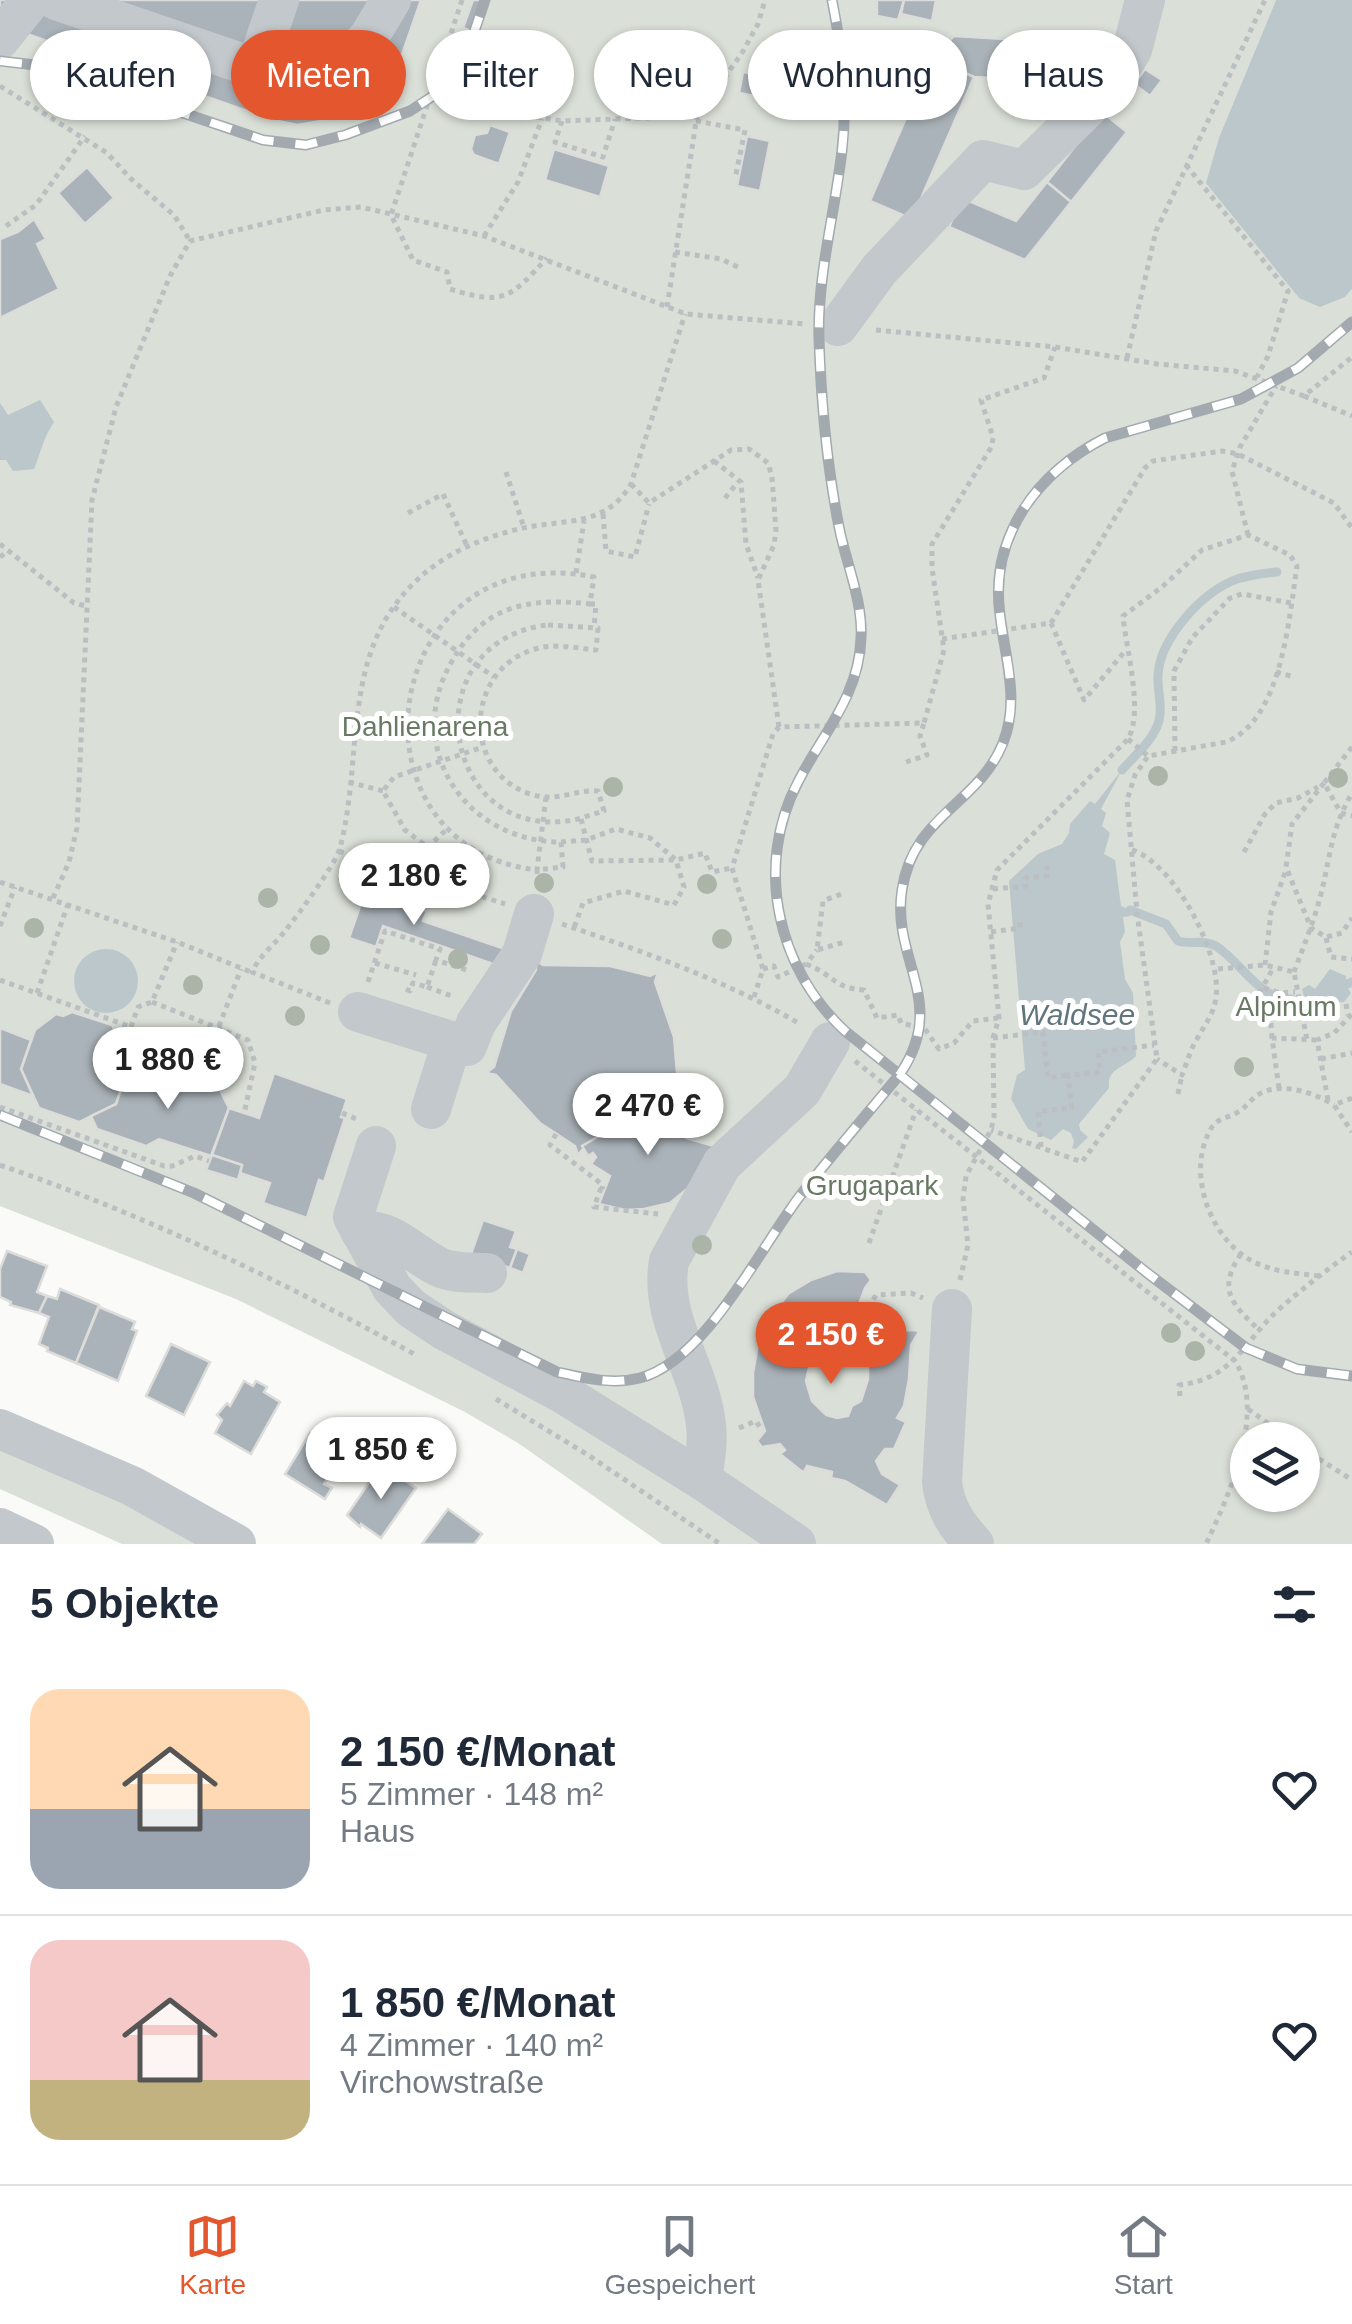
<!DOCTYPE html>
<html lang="de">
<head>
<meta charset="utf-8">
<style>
  :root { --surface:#fff; --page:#f6f6f7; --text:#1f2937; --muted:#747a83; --line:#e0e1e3; --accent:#e4572e }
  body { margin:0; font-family:Arial,sans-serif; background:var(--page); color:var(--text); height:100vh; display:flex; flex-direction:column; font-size:38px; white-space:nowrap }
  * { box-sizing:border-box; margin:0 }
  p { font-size:32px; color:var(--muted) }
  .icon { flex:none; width:55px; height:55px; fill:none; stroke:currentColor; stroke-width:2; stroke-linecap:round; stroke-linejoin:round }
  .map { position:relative; height:1544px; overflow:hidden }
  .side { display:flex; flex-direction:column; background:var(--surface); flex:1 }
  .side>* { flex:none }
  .hud { position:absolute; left:30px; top:30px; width:1292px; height:90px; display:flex; gap:20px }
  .controls { position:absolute; left:1230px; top:1422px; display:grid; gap:20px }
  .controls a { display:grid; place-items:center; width:90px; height:90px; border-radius:50%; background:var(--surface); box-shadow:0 2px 8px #0004; font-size:50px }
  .price { position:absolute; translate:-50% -85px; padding:0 22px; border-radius:35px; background:#fff; color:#222; font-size:32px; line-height:65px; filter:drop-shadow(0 2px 5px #0008) }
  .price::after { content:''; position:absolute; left:50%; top:60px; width:30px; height:22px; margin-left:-15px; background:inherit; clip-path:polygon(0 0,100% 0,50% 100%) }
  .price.selected { background:var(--accent); color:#fff }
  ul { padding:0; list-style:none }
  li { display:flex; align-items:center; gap:30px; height:250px; padding:0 30px }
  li+li { border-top:2px solid var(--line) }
  li span { display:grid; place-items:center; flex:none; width:280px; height:200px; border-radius:30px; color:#555 }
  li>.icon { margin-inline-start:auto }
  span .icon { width:120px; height:120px; fill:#fffc; stroke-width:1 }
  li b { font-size:42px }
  h2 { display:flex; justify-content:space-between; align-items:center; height:120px; padding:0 30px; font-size:42px }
  .tag { padding:0 35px; border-radius:45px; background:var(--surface); box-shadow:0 2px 8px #0004; font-size:35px; line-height:90px }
  .tag.selected { background:var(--accent); color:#fff }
  .tabs { display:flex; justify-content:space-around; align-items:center; height:140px; border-top:2px solid var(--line); background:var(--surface); font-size:28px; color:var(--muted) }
  .tabs a { display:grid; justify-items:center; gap:5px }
  .tabs .selected { color:var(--accent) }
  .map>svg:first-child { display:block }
  .green { fill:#dadfd7; fill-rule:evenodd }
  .water { fill:#bbc7cb }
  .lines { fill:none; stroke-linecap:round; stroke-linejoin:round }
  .stream { stroke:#bbc7cb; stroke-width:9 }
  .building { fill:#aab3b9; stroke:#dcdcda; stroke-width:2.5 }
  .path { stroke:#bbbfc2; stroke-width:5; stroke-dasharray:5 5; stroke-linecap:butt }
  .minor { stroke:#c3c8cc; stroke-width:40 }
  .rail-casing { stroke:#a2aab0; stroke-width:11 }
  .rail { stroke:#fff; stroke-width:8; stroke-dasharray:22; stroke-linecap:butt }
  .tree { fill:#aab4a7 }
  .labels { text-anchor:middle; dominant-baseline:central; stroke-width:10; stroke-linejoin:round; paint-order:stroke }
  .park-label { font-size:28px; fill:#687a64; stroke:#fff }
  .water-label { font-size:30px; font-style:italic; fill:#60757c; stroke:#fff }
</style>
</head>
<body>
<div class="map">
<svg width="1352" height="1544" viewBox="0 0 1352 1544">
  <rect width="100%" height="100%" fill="#fafaf8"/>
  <!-- green -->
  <g class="green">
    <path d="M421,0H1276L1220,135L1278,271L1299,298L1345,297L1352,289V1544H662L518,1443L463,1411L236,1299L0,1206V26L273,120C321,130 376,115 398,66C407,45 413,22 421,0ZM1248,1440H1302V1495H1248Z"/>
    <path d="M0,1440L214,1544H122L0,1489Z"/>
  </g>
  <!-- water -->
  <g class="water">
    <path d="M1276,0H1352V289L1345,297L1320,307L1299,298L1206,183L1220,135Z"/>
    <path d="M40,400L54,422C43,438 41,452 34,469L13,471L6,460H0V403L8,415Z"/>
    <path d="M1122,770L1101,809L1106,813L1102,826L1110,833L1104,854L1115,860L1121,906L1130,910V916L1123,917L1125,932L1120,942L1125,979L1133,993L1136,1056C1125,1068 1107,1067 1109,1088L1079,1124L1080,1130L1088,1137L1076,1149L1072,1148L1074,1142L1071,1133L1063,1129L1051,1140L1028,1129L1011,1099L1017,1075L1025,1070L1009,881L1038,854L1062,844L1069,833L1070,824L1090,801L1095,804Z"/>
    <circle cx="106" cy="981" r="32"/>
    <path d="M1330,969L1346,976L1345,985L1351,993L1344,1002L1318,1003L1315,1007L1307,1009L1302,989L1309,985L1315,989Z"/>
  </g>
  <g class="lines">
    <!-- stream -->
    <g class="stream">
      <path d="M1122,770C1135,755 1153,741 1159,721C1163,706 1157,690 1158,675C1160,639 1200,595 1232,581C1246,575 1261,574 1277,572"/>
      <path d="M1130,910L1166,924L1178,941C1191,945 1204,939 1216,946C1241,962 1260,1001 1292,999"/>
      <path d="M1345,985L1352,982"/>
    </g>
  </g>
  <!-- building -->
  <g class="building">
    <path d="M0,0H421L397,69L381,92L361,109L340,118L297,125L273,120L24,33L0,23Z"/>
    <path d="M473,0H482L471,31L463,28Z"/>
    <path d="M877,0H904L898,20L877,16Z"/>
    <path d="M904,0H936L932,21L901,14Z"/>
    <path d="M954,36L1091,44L1088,83L974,77L932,58Z"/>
    <path d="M932,58L974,77L912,219L870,201Z"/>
    <path d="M1145,69L1162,80L1150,96L1134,84Z"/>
    <path d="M743,72L780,79L776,100L739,93Z"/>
    <path d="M1102,112L1127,132L1071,202L1047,182Z"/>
    <path d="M490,125L510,132L499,164L474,155L471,149L475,135L487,133Z"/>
    <path d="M747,136L770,141L760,191L737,186Z"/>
    <path d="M554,149L609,166L600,197L545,180Z"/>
    <path d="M87,167L114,198L85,224L58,193Z"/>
    <path d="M1047,182L1071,202L1025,260L949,227L962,198L1016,221Z"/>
    <path d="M34,219L46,239L37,244L59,289L0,318V239L18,232Z"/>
    <path d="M366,889L427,911L423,921L505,949L499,966L383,926L376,947L349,938Z"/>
    <path d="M536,960L543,965L610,966L650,976L658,972L655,982L674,1037L678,1085L685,1092H675L588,1143L578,1155L575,1146L540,1123L496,1075L486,1073L494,1067L511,1011L536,970Z"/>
    <path d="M72,1012L112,1025L117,1035L123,1037L130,1063L116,1104L79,1122L39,1108L21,1069L35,1030L56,1014L63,1016Z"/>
    <path d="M0,1028L31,1040L21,1069L33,1096L0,1084Z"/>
    <path d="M185,1070L215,1080L229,1108L211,1156L159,1139L146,1146L97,1129L91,1116L116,1104L127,1073L157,1083Z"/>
    <path d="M274,1073L347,1099L341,1117L345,1118L324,1182L319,1180L307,1218L263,1203L270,1183L240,1173L242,1165L212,1155L229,1108L259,1118Z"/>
    <path d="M675,1092L680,1102L675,1105L677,1111L686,1108V1138L714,1146L692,1185L670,1203L644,1209L625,1210L599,1204L610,1176L591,1164L596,1157L593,1153L588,1156L582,1146Z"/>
    <path d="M212,1155L242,1165L238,1180L206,1170Z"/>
    <path d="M483,1220L516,1231L510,1247L517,1249L510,1268L471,1254Z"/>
    <path d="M517,1249L530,1254L523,1273L510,1268Z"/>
    <path d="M7,1251L47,1266L37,1292L47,1296L39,1313L10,1305L11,1302L0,1297V1269Z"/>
    <path d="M837,1271L865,1272L871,1280L865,1288L853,1320L839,1318L818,1331L823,1335L813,1350L806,1381L812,1401L826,1415L837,1418L848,1416L852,1406L861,1401L868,1379V1359L874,1349L869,1338L871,1332L915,1330L919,1332L911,1345L909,1379L904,1406L897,1418L906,1422L894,1449H885L876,1461L882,1474L900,1485L887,1505L845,1481L831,1478L832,1472L807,1466L804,1472L800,1470L780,1454L785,1450L780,1444L762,1447L757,1441L765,1431L753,1397V1373L758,1344L768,1321L788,1294L811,1280Z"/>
    <path d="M60,1289L99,1305L76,1363L47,1351L48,1348L39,1344L49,1317L39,1313L47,1296L57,1299Z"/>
    <path d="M99,1307L135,1322L132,1329L137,1331L118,1381L76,1363Z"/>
    <path d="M171,1344L210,1362L184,1415L146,1396Z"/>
    <path d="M244,1381L253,1386L256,1381L267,1387L264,1392L280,1402L251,1454L215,1433L222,1420L217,1415L227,1403L230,1406Z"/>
    <path d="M310,1433L343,1454L324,1484L332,1488L325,1499L285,1474Z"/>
    <path d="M381,1465L416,1488L381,1538L361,1524L360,1527L347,1515Z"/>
    <path d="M448,1509L482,1534L474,1544H422Z"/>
  </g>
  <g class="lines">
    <!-- path -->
    <g class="path">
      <path d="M462,0L391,215L413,260L447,272L450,289C504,306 510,298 547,258"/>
      <path d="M0,86L107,153L131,179L174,215L190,241"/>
      <path d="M427,101L562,121L697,116"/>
      <path d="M562,121L555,142L603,157L615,119"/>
      <path d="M696,121L745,130L735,179"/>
      <path d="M1186,165L1288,291L1268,356L1257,377"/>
      <path d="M6,226L36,205L85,136"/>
      <path d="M484,236L518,182L542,119"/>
      <path d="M675,252L721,259L740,268"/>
      <path d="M667,307L697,116L742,53L758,24L765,0"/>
      <path d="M876,330L1055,347L1157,364L1235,371L1304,396L1352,357"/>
      <path d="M1127,358L1156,231L1265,0"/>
      <path d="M1304,396L1352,416"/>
      <path d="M714,461L741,482L746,544L758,578"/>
      <path d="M506,472L524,528"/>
      <path d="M631,484L649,503L731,450L749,449L768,463L772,477L776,531L774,545L758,580L779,727"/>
      <path d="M725,498L738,482"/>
      <path d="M408,513L443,494L467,546"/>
      <path d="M603,514L606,551L635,557L649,504"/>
      <path d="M1248,535L1232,471L1240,447L1276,386"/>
      <path d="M0,544L74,603L86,606"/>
      <path d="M0,557L8,551"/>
      <path d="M576,573L584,521"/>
      <path d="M590,604H596L594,627"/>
      <path d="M394,607L494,677"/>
      <path d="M1051,623L1145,468L1153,461L1222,451L1238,454L1334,503L1352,528"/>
      <path d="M548,625L598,628L596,650C576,648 554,643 535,649C465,669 461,771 530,794C557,803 575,789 598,791L604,811C592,814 579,820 566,821C439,837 413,640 548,625Z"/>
      <path d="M942,639L1051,623L1084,700L1126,650"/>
      <path d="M1276,672L1294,677"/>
      <path d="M1128,739L1148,756"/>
      <path d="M1352,747L1324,783L1341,813L1352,816"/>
      <path d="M1175,751L1174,671L1192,638L1230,598L1242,594L1291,603"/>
      <path d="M906,762L927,755L920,736L924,723"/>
      <path d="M349,782L383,791"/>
      <path d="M1324,783L1292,824L1286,867L1311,928L1326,937L1342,933L1352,918"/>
      <path d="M581,819L592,861L676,860L705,853L712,872L732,868"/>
      <path d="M561,842L586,840L616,829L650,838L676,860L684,887L674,905L624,891L583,903L574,928"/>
      <path d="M427,848L449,827"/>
      <path d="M1132,850C1175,864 1222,955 1216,997C1214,1014 1205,1024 1197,1039C1190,1050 1187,1063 1182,1075L1157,1059"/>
      <path d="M339,851L505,904"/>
      <path d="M1244,852L1265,814L1276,803L1298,798L1318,787"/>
      <path d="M0,882L177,942L251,972"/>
      <path d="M435,882L444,859L405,830L383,791L394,777L483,747"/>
      <path d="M538,884L537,870L563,867L561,842C465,842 402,747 452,661C464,639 483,619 507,610C534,600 562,601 590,604L594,577C379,534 337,847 537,870L546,797"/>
      <path d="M993,889L1026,886L1025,878L1047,876V866"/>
      <path d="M841,894L823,901L817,950L845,942"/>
      <path d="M53,898L69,862L77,828L92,500L116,407L170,276L190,241L324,210L361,207L484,236L686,314L805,324"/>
      <path d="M562,924C644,952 725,980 800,1024"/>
      <path d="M0,926L15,887"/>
      <path d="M991,932L1020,928V919"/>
      <path d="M1326,938L1331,957L1352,959"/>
      <path d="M375,963L416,975"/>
      <path d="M806,964C833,974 833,988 864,990L877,1018L898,1015L901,1023L925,1029L939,1049L954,1043L973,1021L998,1018"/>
      <path d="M1265,965L1271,912L1286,870"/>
      <path d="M763,969L774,966L778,977L806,964L817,950"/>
      <path d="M1218,969L1265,965L1294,972L1307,1040"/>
      <path d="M1294,972C1304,945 1315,919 1322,890C1331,852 1331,830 1352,793"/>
      <path d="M0,980L131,1027L126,1043"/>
      <path d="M368,982L385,931L440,949L436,960L470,971"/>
      <path d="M427,987L452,996"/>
      <path d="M1264,988L1280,993L1295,992"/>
      <path d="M406,989L410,991L413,983L427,987L436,960"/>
      <path d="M37,993L68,904"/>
      <path d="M754,997L763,969L732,868L773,734L779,727L924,723L944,650L932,568V544L992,446L993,437L981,400L1044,378L1055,347"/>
      <path d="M152,1002L248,1040L255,1063L244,1114"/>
      <path d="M330,1003L252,972C260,955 274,945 285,931C298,915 335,865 340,848C364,756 340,654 415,582C444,553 484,537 523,528C565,519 606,527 631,484L685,314"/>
      <path d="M1346,1004L1348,1015"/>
      <path d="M131,1027L138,1007L152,1002L177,942"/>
      <path d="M993,1038L1043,1032L1048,1078L1068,1075"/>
      <path d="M1272,1038L1270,1011L1258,996L1273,968"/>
      <path d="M1321,1059L1352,1053"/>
      <path d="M855,1061L1235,1361C1267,1412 1229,1495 1206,1544"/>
      <path d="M201,1073L241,969"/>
      <path d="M1279,1088L1272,1038L1317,1040"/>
      <path d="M1178,1094L1182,1075"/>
      <path d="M1352,1098L1334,1105L1352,1132"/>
      <path d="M1328,1100L1317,1040L1334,1033L1352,1014"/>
      <path d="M0,1107L164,1166H172L195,1156L209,1161"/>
      <path d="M342,1113L359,1120"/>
      <path d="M556,1134L550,1145L603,1185L602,1189"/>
      <path d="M1041,1147L1038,1111L1072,1108L1068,1075L1100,1072L1098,1052L1154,1045"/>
      <path d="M0,1165C145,1215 282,1281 416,1355"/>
      <path d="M601,1188L594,1207L658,1214"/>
      <path d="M869,1243L916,1110"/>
      <path d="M1241,1254C1216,1290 1233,1305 1260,1331"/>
      <path d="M1319,1276C1296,1273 1272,1272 1252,1261C1209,1238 1185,1170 1212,1127C1219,1117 1229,1118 1238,1112C1247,1107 1252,1097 1261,1093C1283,1082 1315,1093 1334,1105"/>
      <path d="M960,1280L968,1245L963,1199L966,1176L991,1130L994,1117L993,1038L999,1018L988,904L997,870L1128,739C1144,711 1126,649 1123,616L1162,587L1202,550L1248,535L1290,555L1297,566C1289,618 1282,720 1226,742L1148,756L1135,775L1127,800L1137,913L1157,1059L1082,1162L991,1130"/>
      <path d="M868,1308L876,1295L911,1293L923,1298"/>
      <path d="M1180,1396L1179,1385C1233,1379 1242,1344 1277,1311C1301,1290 1326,1270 1352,1252"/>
      <path d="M496,1399L588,1455L720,1544"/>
      <path d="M1248,1409L1291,1440"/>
      <path d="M739,1428L756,1421L761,1429"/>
      <path d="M1302,1448L1352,1480"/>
    </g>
    <!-- minor -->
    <g class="minor">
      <path d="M56,0L256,68L279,0"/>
      <path d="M0,39L31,0"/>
      <path d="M256,68L299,85L339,69L369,37L391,0"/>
      <path d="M838,326L879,270L983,160L1024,170L1108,88L1132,50L1145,0"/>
      <path d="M358,1012L467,1046L476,1023L522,954L534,914"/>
      <path d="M431,1109L452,1042"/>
      <path d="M376,1146L353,1217L392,1288L411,1308L444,1330L562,1393L702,1480"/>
      <path d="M360,1231C392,1228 412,1254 439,1267C454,1274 471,1272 487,1273"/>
      <path d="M952,1309L942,1482C945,1508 956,1525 974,1544"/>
      <path d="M0,1429L132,1486L236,1544"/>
      <path d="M0,1528L34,1544"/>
      <path d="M796,1544L702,1480C705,1459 709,1439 705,1418C697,1364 659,1318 669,1261L722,1164L802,1090L830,1042"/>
    </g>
    <!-- rail casing -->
    <g class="rail-casing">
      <g id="rail">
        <path d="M832,0C842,51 848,98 842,150C835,213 817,276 819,339C821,400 827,466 839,527C846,563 863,601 861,638C859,696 823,733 798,782C754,866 777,968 845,1031L1146,1272L1246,1348L1297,1369L1352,1376"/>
        <path d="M0,61L44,66L263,140L306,145L345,135L410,111L442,90L463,65L485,0"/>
        <path d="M0,1115L194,1193L557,1372C584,1378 612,1385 640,1378C707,1360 761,1245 803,1192C834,1152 868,1113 900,1074C949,1002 891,960 902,890C913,815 978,805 1003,743C1020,700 1005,658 1000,615C989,536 1038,472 1105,438L1241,399L1298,368L1352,322"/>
      </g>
    </g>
    <!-- rail -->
    <use href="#rail" class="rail"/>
  </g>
  <!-- trees -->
  <g class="tree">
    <circle cx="1158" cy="776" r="10"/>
    <circle cx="1338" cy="778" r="10"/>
    <circle cx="613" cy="787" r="10"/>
    <circle cx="544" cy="883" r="10"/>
    <circle cx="707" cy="884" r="10"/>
    <circle cx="268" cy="898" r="10"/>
    <circle cx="34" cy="928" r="10"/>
    <circle cx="722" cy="939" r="10"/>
    <circle cx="320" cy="945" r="10"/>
    <circle cx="458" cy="959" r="10"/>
    <circle cx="193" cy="985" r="10"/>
    <circle cx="295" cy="1016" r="10"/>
    <circle cx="1244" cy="1067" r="10"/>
    <circle cx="702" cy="1245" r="10"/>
    <circle cx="1171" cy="1333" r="10"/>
    <circle cx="1195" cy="1351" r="10"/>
  </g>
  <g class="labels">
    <!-- park labels -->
    <g class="park-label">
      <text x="425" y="726">Dahlienarena</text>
      <text x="1286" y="1006">Alpinum</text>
      <text x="872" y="1185">Grugapark</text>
    </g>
    <!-- water labels -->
    <g class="water-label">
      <text x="1077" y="1014">Waldsee</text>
    </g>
  </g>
</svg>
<div class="controls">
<a><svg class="icon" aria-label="layers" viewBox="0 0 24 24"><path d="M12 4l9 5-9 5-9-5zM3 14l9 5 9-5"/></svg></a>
</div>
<b class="price" style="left:414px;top:928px">2 180 €</b>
<b class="price" style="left:168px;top:1112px">1 880 €</b>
<b class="price" style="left:648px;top:1158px">2 470 €</b>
<b class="price selected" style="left:831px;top:1387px">2 150 €</b>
<b class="price" style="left:381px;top:1502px">1 850 €</b>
<div class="hud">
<a class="tag">Kaufen</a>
<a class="tag selected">Mieten</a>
<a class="tag">Filter</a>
<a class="tag">Neu</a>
<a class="tag">Wohnung</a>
<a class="tag">Haus</a>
</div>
</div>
<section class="side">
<h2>5 Objekte<svg class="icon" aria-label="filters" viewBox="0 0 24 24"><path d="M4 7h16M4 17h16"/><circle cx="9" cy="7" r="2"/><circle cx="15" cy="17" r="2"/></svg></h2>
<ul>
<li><span style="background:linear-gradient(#ffd9b3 60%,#9aa5b1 0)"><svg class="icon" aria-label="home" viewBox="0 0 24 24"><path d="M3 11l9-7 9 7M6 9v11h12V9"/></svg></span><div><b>2 150 €/Monat</b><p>5 Zimmer · 148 m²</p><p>Haus</p></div><svg class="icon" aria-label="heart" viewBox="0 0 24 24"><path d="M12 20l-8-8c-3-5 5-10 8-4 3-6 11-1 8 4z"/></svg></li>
<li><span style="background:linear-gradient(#f6c9c9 70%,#c2b280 0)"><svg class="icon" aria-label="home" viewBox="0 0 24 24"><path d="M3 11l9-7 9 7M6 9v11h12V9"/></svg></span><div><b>1 850 €/Monat</b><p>4 Zimmer · 140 m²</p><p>Virchowstraße</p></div><svg class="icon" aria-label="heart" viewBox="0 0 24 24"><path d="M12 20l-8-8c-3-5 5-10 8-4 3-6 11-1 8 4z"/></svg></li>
</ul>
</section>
<nav class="tabs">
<a class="selected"><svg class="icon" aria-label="map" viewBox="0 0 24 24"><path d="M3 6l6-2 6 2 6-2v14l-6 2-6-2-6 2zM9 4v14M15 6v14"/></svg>Karte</a>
<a><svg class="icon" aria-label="saved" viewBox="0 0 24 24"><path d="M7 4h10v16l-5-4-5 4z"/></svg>Gespeichert</a>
<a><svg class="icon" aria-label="home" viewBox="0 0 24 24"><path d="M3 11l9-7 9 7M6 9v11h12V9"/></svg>Start</a>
</nav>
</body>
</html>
